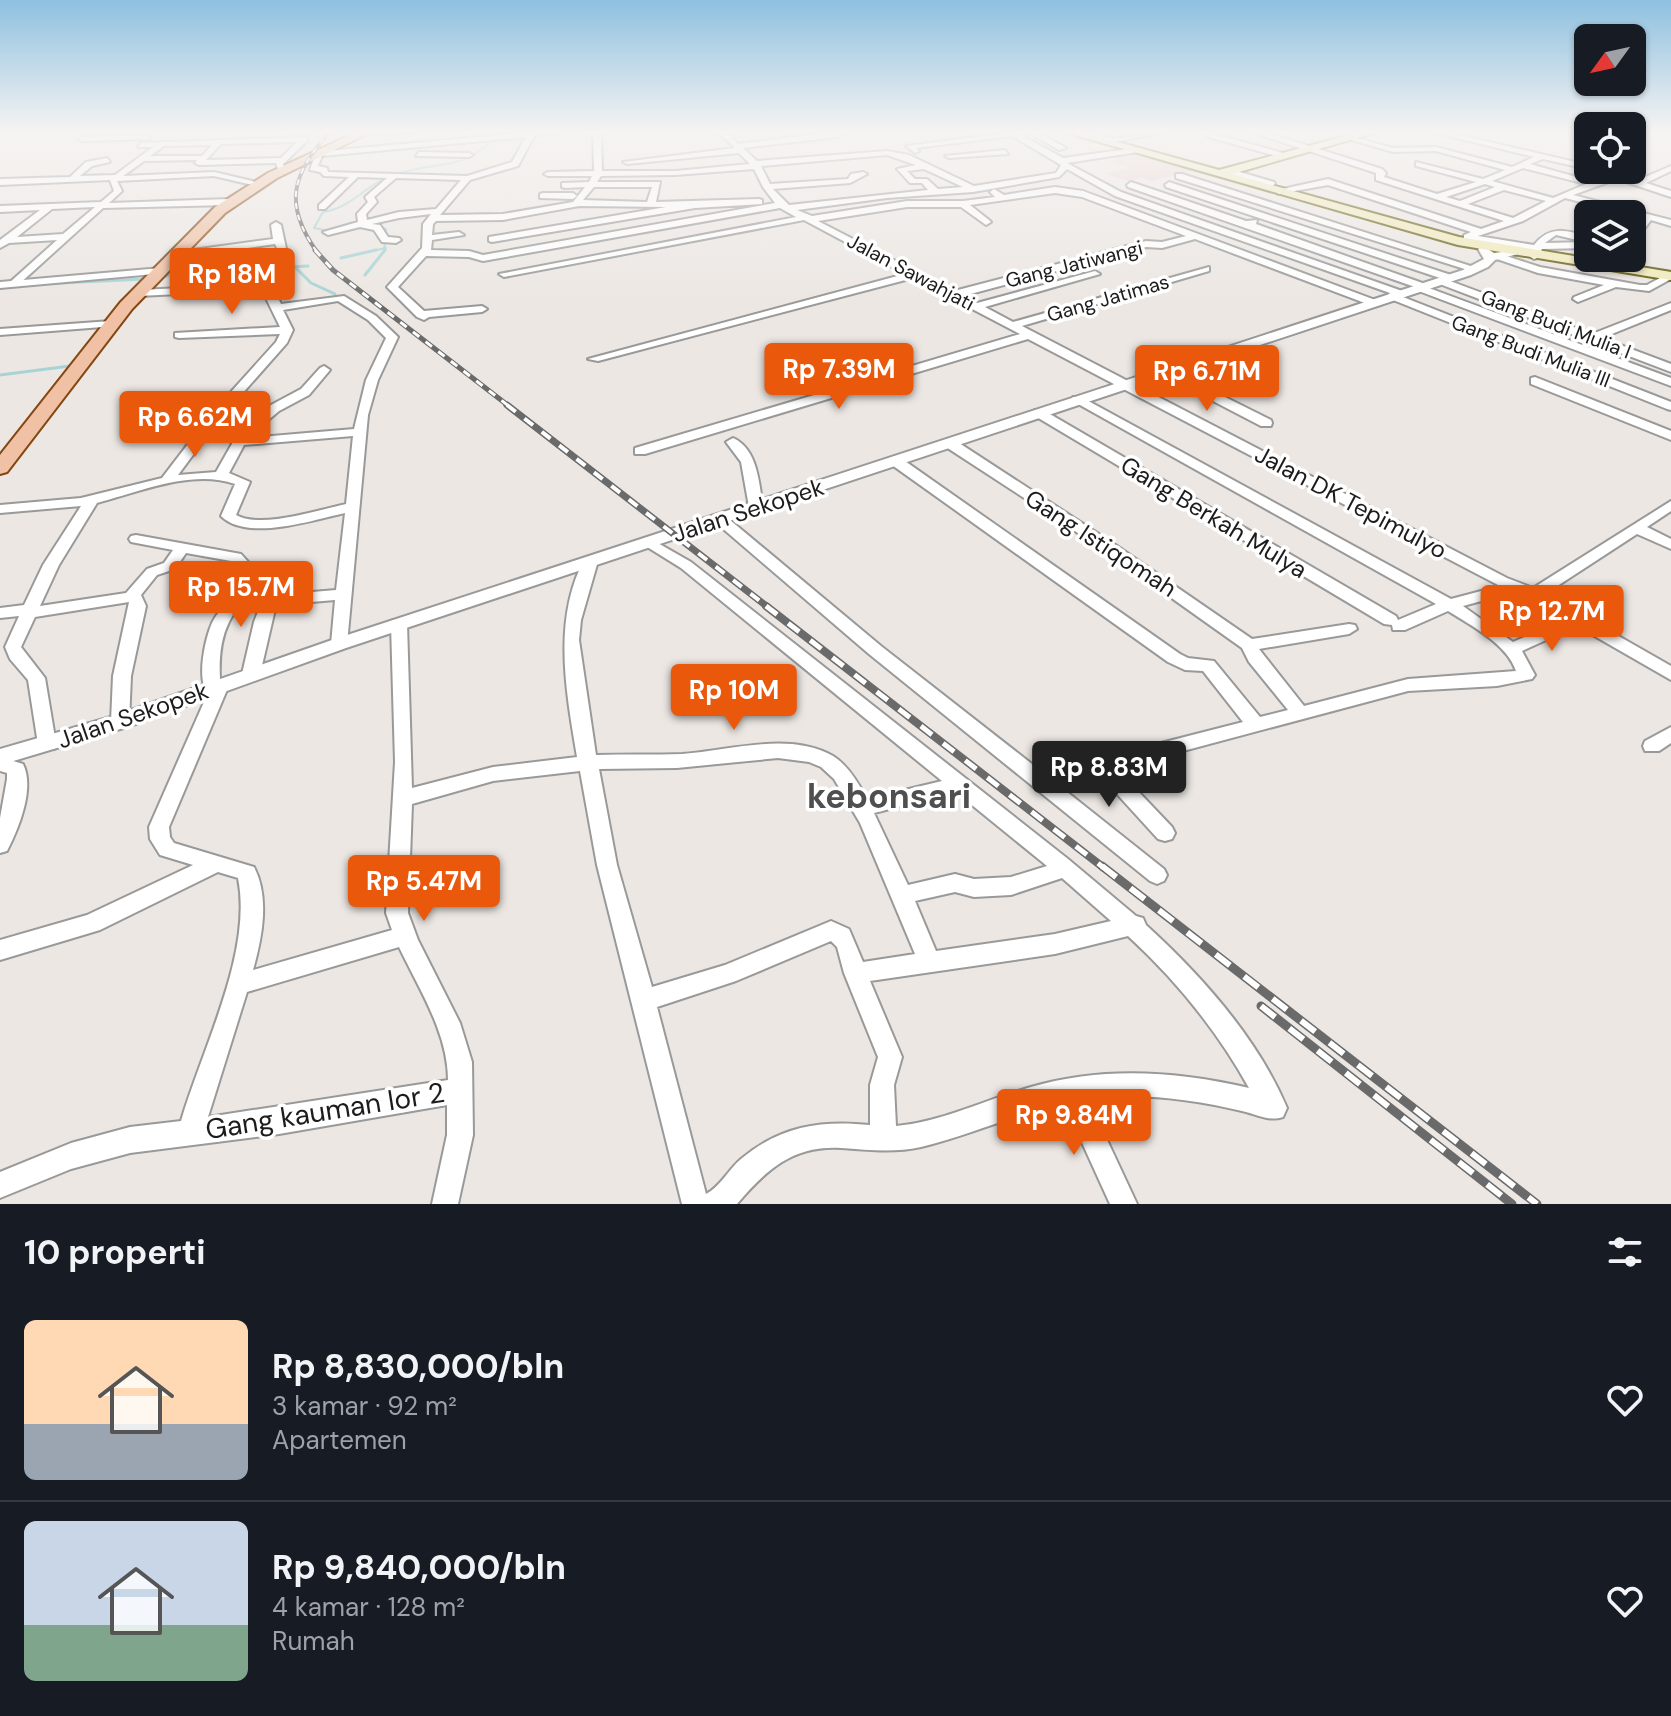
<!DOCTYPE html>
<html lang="id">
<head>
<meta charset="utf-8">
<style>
  :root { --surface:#171b24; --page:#20242c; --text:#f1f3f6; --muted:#9ea1a6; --line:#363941; --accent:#ea580c }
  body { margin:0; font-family:"DM Sans",sans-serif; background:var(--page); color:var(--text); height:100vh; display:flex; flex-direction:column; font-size:30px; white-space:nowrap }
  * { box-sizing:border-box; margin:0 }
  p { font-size:26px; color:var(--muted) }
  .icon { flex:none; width:44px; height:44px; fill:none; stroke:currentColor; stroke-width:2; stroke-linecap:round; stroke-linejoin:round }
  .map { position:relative; height:1204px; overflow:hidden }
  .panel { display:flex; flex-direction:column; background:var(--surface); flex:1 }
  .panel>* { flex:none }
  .needle { width:52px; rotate:237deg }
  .controls { position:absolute; left:1574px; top:24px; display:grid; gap:16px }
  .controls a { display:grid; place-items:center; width:72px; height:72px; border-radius:12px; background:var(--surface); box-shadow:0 2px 6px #0004; font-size:40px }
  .price { position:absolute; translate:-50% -68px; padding:0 18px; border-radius:8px; background:var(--accent); color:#fff; font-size:26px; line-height:52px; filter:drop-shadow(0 2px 4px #0008) }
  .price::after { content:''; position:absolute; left:50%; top:48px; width:24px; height:18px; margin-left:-12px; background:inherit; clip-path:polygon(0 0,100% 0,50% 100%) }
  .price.on { background:#222; color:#fff }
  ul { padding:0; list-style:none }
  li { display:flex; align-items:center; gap:24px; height:200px; padding:0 24px }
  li+li { border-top:2px solid var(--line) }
  li span { display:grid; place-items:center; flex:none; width:224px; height:160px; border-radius:12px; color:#555 }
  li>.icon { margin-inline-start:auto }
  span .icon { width:96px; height:96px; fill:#fffc; stroke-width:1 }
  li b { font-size:34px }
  h2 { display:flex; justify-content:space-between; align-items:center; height:96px; padding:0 24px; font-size:34px }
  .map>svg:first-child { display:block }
  .commercial { fill:#ebd4d7 }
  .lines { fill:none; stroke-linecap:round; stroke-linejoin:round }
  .stream-far1 { stroke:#a8d3d5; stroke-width:2 }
  .stream { stroke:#a8d3d5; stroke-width:3 }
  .minor-casing { stroke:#999; stroke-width:4 }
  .tertiary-casing { stroke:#999; stroke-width:4 }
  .secondary-casing { stroke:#655e11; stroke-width:4 }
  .primary-casing { stroke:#834811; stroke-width:4 }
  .minor { fill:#fff; fill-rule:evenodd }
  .tertiary { fill:#fff; fill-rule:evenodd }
  .secondary { fill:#f1eabc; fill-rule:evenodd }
  .primary { fill:#f0c1a4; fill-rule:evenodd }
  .rail-far4-casing { stroke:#6a6a6a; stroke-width:4 }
  .rail-far3-casing { stroke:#6a6a6a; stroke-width:5 }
  .rail-far2-casing { stroke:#6a6a6a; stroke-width:7 }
  .rail-far1-casing { stroke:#6a6a6a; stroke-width:8 }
  .rail-casing { stroke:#6a6a6a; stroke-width:9 }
  .rail-far4 { stroke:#fff; stroke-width:2; stroke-dasharray:6; stroke-linecap:butt }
  .rail-far3 { stroke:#fff; stroke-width:3; stroke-dasharray:8; stroke-linecap:butt }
  .rail-far2 { stroke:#fff; stroke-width:4; stroke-dasharray:11; stroke-linecap:butt }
  .rail-far1 { stroke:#fff; stroke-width:5; stroke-dasharray:14; stroke-linecap:butt }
  .rail { stroke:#fff; stroke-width:6; stroke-dasharray:18; stroke-linecap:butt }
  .labels { text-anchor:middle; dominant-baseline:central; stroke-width:7; stroke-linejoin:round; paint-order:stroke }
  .far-street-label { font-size:20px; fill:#1c1c1c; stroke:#fff }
  .street-label { font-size:24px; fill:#1c1c1c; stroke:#fff }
  .near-street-label { font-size:28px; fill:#1c1c1c; stroke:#fff }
  .near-quarter-label { font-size:34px; font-weight:bold; fill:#4f4f4f; stroke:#fff }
</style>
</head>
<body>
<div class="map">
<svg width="1671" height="1204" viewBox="0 0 1671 1204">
  <rect width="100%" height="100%" fill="#ece7e3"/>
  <!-- commercial -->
  <path class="commercial" d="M1129,153L1193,171L1151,181L1140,178L1129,181L1106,174L1128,168L1112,162L1118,159L1113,157Z"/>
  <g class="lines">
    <!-- stream-far1 -->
    <g class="stream-far1">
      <path d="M369,224L386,229L384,252"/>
      <path d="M329,231L314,228L323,212C354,207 367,183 394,175C443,158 462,175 501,131"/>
      <path d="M367,252L386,248"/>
    </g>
    <!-- stream -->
    <g class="stream">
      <path d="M341,258L376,250"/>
      <path d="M1618,263L1671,271"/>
      <path d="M293,265L311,283L335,294"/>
      <path d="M365,275L385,250"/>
      <path d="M158,278L180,273L308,266"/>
      <path d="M38,284L145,279"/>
      <path d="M38,332L100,327"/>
      <path d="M81,353L115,310"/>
      <path d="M0,375L70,366"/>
    </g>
    <!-- minor casing -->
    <g class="minor-casing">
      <g id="minor">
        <path d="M363,131H429L365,135L361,133Z"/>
        <path d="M569,131L534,136L518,166L470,180L440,215L503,214L573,202L585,187L565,188L562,187V183L589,182L592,176H548L544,174L548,172L594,171L593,131H601L602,171H675L750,164L739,153L627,164L623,162L735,148L717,131H726L738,144L841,131L842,135L838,137L743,148L757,161L887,151L909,155L974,186L1056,173L1061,165L1012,136L916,148L919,151L915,153L906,146L1023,131L1025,133L1021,135L1063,158L1135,148L1138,152L1067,163L1121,192L1405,292L1406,294L1403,297L1671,402V410L1667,409L1388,298L1387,296L1390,293L1115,196L1067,169L1059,177L973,192L887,198L797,210L812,216L907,201H963L995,197L990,192L994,189L1004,195L1055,187L1083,191L1378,301V305H1370L1195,239L1162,248L1146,247L963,296L977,303L1095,271L1100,274L985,307L1013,322L1209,267V271L1022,326L1507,578L1533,588L1671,501V511L1647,527L1671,539V549L1637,534L1545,594L1671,666V680L1577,626L1522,651L1535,675L1532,679L1497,686L1408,691L1157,758L1115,767L1172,827L1175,833L1172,839L1165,841L1158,839L1096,771L1052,780L1164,869L1167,875L1164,881L1157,884L1150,881L869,654L714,521L712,518L714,515H724L881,646L1037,768L1157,744L1243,722L1203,671L1185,670L1168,662L892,465V459H902L1180,654L1188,658L1214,661L1260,717L1288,710L1249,662L1242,648L1104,550L946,447V441H956L1114,544L1252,639L1349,624L1355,625L1357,629L1349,634L1259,649L1304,706L1408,679L1516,671C1507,644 1472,626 1448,611L1405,630H1393L1392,625L1384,624L1035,416V410H1043L1396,616L1398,620L1436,604L1071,400L1073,397H1081L1451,599L1500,586L1028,339L645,454H635V448L1020,334L913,278L598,361L588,359L905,274L804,220L504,277L499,274L796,217L780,208L483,261L469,257L426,256L398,287L424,311L482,306L487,309L482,312L429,317L424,320L417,317L387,287L422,248L423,224L431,214L399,218L372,224L380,225L388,237L399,238L401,240L396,243L382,242L374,230L360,227L328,235L323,232L358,222L357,214L368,202L365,197L387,178L358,177L325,209H319V205L349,177L324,176L320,172L310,170L316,152L531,132ZM526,137L512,162L467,176L328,172L327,168L318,166L322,156ZM887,155L916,165L897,169L910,183H922L928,190L789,205L773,189L850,183L867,174L863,172L851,174L848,179L770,184L761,166ZM754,169L763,187L775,203L483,255L469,251L431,250L432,240L464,235L459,232L432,235L433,224L436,221L503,220L579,206L666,207L489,237V241L492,242L695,208L762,204V200L759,199L656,202L660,182H597L601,176L675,175ZM924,169L963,187L938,189L927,179H915L907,171ZM396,178L461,180L436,209L399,212L367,220L366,214L377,202L374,197ZM594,187H652L647,202L583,200ZM1055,193L1082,197L1186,236L1162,242L1146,241L954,291L818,221L907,207H961L986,225L991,222L989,220L970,205ZM1515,592L1565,619L1513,642L1463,606Z"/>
        <path d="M659,131H669L665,133Z"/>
        <path d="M1026,131H1036L1066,148L1059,150Z"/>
        <path d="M1081,131C1094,131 1103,137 1115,138C1132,139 1152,131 1170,131L1105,144L1101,142L1106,140Z"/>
        <path d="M1248,131H1261L1382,169L1386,173L1384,177L1437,194L1476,182L1416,166V162L1483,179L1505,170L1436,151L1393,152L1345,138L1349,136L1393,148L1436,147L1512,167L1534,157L1428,131H1443L1588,165V169L1543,159L1530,164L1594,182L1609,176L1606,174L1610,172L1638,180L1671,166V171L1646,183L1671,191V197L1617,179L1573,195L1671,220V226L1651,220L1645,228L1632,234V227L1643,218L1565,198L1523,221L1478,236L1534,245C1550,225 1566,230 1588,237V248L1542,249L1537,258L1534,259L1529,256L1532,250L1464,239V235L1471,232L1328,185L1278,194V190L1328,179L1481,229L1504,221L1376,180V173ZM1523,168L1586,184L1553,198L1492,181ZM1485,184L1495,187L1460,201L1446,197ZM1504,190L1546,201L1513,218L1468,204ZM1556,235L1586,242L1545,243Z"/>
        <path d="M1211,133L1283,153L1284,155L1280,157L1208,137Z"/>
        <path d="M148,135L151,139L82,141L78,139L82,137Z"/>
        <path d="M307,137V141L283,164L287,172L283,174L279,172L276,163L199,165L195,163L197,160L144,161L123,176L214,172L265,184L261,187L214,176L117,181L122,191L109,203L229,199L233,202L229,205L103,208L18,285L9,283L57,240L9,243L0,248V240L40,210L0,212V206L101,202L114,191L110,180L0,185V179L70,177L86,162L107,158L110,162L92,166L80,176L115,175L153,147H138L141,143ZM297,142L281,158L206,160L221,144ZM212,145L202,156H150L164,146ZM95,207L63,234L17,237L52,209Z"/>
        <path d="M1005,150L1008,154L949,158L945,156Z"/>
        <path d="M419,152L469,153L473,155L469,157L416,156Z"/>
        <path d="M1230,169L1274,182L1275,184L1271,187L1227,173Z"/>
        <path d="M1176,174H1182L1480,269L1471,271L1176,178Z"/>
        <path d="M1131,182L1246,221L1257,220L1256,224L1428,285L1429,288L1671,378V386L1416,290L1415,287L1128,187L1127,185Z"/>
        <path d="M1169,182L1454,276L1455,278L1450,281L1592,334L1671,303V310L1602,338L1671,364V372L1437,283L1436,281L1440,278L1166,187L1165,185Z"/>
        <path d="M543,193H573L577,196L573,199L540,198V194Z"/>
        <path d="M276,222L281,225L288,258H282L275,244L178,258L173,255L178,252L273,239L271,225Z"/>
        <path d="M1500,254L1540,267L1640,285H1647L1669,273L1671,279L1649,291L1616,287L1578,302L1573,299L1574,297L1604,285L1538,273L1497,259V255Z"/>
        <path d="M264,284L274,290L281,304L344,296L376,316L398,337L378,380L368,415L347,644L345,648H333L331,644L335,600L276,605L260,674L257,678H245L242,674L254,622L264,596L336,590L345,513C313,520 247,542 221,516L235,484C192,469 139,492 97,503L59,565L40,606L126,593L147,569L164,563L173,550L131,542L129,539L131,536L136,535L241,554L251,565L244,578L248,582C246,598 236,608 229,622C220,640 219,660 220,679L226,681L229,685L169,827L170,837L174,843L254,867C270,898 262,938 253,970L392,930L386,913L395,762L391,624L393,620H405L407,624L412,788L493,767L577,757C566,691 552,619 585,558H595L598,561L581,620L579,640L596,755C624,754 653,755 682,754C729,751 788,731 833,756C848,765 859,784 867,799L942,781L681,568L644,545L642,542L649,538L691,562L1068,859L1136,916L1143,918L1146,925C1201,975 1258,1039 1287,1108L1283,1117C1269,1122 1256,1114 1242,1111C1192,1099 1138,1092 1088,1099L1137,1204H1110L1064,1103C1015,1114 970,1135 921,1147C894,1153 869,1150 841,1148C793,1145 766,1170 737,1204H682L597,865L580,771L493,781L412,804L408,913L418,940L460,1023L472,1062L473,1135L458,1204H432L447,1135V1105L279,1134L130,1153L71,1169L0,1198V1172L71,1143L130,1127L181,1121C202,1049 253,952 238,878L218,872L100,930L0,960V940L87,915L193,865L160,855L150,839L149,827L208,693C196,680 205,639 212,623C217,613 225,605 229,595L222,590L235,565L231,561L186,553L175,569L157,575L141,595L146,606L131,676L129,722L126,727H114L111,722L113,676L129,602L35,617L21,647L45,678L56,744L54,749H40L38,744L28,680L10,659L5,647L19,616L0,618V608L24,605L43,565L81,506L0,513V505L81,498L162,478L211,414L276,342L280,334L179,338L175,337V333L280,327L262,290L139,296L134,293L139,290ZM338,301L368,320L386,338L366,380L354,429L247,438L279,411L309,395L330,370L324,366L320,368L301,389L271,405L232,436L230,439L233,442L216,472L178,475L219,420L287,343L293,330L283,310ZM353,436L346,504C318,510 261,529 236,515L250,482L229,473L244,445ZM778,758L809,762L821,767L834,779L860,823L915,954L863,962L849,929L831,921L725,965L652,987L617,865L599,769L677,768ZM956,792L967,801L1047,866L1011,877L974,879L955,874L908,885L874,813ZM1062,878L1111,921L1055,934L936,951L915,901L955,892L974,897L1011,895ZM1128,936C1176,980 1218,1032 1249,1088C1177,1071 1103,1066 1031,1087C987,1099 942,1122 896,1126L894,1085L902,1057L870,981L1055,954ZM831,941L837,947L844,973L878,1057L870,1085V1125C821,1120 780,1126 741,1159C728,1170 721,1186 706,1194L657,1007L736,981ZM399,947C419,989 448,1033 448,1080L208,1117L247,992Z"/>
        <path d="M111,321L115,322V326L0,335V329Z"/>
        <path d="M1165,367L1271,420L1272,423L1271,426H1261L1161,374L1159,371Z"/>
        <path d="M1535,377L1671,431V440L1531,384V378Z"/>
        <path d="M733,438C758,449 759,484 763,507L761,510L756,511L749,507L741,462L726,442Z"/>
        <path d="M1671,727V743L1659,751H1645L1643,746L1645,741Z"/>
        <path d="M0,757L23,764C35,788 19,828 7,851L0,853V818L7,779V773L0,771Z"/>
      </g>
    </g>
    <!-- tertiary casing -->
    <g class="tertiary-casing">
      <g id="tertiary">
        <path d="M1483,246L1494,253L1517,250L1522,253L1495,260L1488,267L1471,275L346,648L127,727L0,765V749L114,716L332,640L1463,270L1484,259L1478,249Z"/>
        <path d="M161,268L167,271L165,273L0,288V282Z"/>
      </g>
    </g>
    <!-- secondary casing -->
    <g class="secondary-casing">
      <path id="secondary" d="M1061,131H1078L1219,170L1364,131H1381L1232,174L1459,237L1671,272V280L1458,245Z"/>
    </g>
    <!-- primary casing -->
    <g class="primary-casing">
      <path id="primary" d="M359,131H373L277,178L225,213L132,309L7,472L0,474V455L120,303L215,207L268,173Z"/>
    </g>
    <!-- minor -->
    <use href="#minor" class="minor"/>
    <!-- tertiary -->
    <use href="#tertiary" class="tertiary"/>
    <!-- secondary -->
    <use href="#secondary" class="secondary"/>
    <!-- primary -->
    <use href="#primary" class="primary"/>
    <!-- rail-far4 casing -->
    <g class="rail-far4-casing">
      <path id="rail-far4" d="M317,252C282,203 293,174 330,131"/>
    </g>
    <!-- rail-far3 casing -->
    <g class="rail-far3-casing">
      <path id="rail-far3" d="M315,250L333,270L510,407"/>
    </g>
    <!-- rail-far2 casing -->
    <g class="rail-far2-casing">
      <path id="rail-far2" d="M507,405L769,608"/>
    </g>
    <!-- rail-far1 casing -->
    <g class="rail-far1-casing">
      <path id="rail-far1" d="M766,606L1104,868"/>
    </g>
    <!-- rail casing -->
    <g class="rail-casing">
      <g id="rail">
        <path d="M1102,866L1537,1204"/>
        <path d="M1261,1006L1512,1204"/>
      </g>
    </g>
    <!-- rail-far4 -->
    <use href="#rail-far4" class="rail-far4"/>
    <!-- rail-far3 -->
    <use href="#rail-far3" class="rail-far3"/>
    <!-- rail-far2 -->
    <use href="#rail-far2" class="rail-far2"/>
    <!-- rail-far1 -->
    <use href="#rail-far1" class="rail-far1"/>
    <!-- rail -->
    <use href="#rail" class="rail"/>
  </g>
  <!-- sky -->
  <linearGradient id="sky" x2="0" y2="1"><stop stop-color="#8ec0e0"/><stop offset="0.44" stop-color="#f6f4f2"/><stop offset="1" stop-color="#f6f4f2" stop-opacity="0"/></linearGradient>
  <rect width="1671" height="300" fill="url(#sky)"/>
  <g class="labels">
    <!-- far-street labels -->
    <g class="far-street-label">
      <text transform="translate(1074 264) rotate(-14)">Gang Jatiwangi</text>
      <text transform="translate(911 272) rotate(28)">Jalan Sawahjati</text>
      <text transform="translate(1108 298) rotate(-16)">Gang Jatimas</text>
      <text transform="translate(1556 324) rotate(21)">Gang Budi Mulia I</text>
      <text transform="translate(1531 351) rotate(21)">Gang Budi Mulia III</text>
    </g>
    <!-- street labels -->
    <g class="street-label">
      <text transform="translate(1351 502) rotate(28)">Jalan DK Tepimulyo</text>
      <text transform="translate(748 510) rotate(-18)">Jalan Sekopek</text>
      <text transform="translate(1214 517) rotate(31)">Gang Berkah Mulya</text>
      <text transform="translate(1101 543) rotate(33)">Gang Istiqomah</text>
      <text transform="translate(133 715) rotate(-19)">Jalan Sekopek</text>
    </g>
    <!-- near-street labels -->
    <g class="near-street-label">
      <text transform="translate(325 1111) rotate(-9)">Gang kauman lor 2</text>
    </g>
    <!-- near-quarter labels -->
    <g class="near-quarter-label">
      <text x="889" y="796">kebonsari</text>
    </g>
  </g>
</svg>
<div class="controls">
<a><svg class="needle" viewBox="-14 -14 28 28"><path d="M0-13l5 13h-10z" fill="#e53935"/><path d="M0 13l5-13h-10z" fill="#9ea1a6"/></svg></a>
<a><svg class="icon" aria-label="locate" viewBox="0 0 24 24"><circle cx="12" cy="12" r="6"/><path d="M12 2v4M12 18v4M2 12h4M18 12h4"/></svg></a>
<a><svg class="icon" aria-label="layers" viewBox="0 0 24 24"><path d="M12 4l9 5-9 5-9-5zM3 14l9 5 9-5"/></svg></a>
</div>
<b class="price" style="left:232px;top:316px">Rp 18M</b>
<b class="price" style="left:839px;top:411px">Rp 7.39M</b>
<b class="price" style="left:1207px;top:413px">Rp 6.71M</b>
<b class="price" style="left:195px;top:459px">Rp 6.62M</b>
<b class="price" style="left:241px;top:629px">Rp 15.7M</b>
<b class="price" style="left:1552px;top:653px">Rp 12.7M</b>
<b class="price" style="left:734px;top:732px">Rp 10M</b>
<b class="price on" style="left:1109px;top:809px">Rp 8.83M</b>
<b class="price" style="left:424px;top:923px">Rp 5.47M</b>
<b class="price" style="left:1074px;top:1157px">Rp 9.84M</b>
</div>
<section class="panel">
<h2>10 properti<svg class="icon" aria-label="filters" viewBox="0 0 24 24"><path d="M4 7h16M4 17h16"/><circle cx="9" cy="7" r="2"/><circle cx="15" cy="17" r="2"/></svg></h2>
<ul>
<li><span style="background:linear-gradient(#ffd9b3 65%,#9aa5b1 0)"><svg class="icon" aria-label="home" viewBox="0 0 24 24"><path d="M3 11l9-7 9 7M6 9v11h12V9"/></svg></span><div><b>Rp 8,830,000/bln</b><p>3 kamar · 92 m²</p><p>Apartemen</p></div><svg class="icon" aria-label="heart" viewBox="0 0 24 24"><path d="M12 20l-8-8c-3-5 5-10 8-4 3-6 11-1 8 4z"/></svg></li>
<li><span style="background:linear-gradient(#c9d6e8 65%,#7fa58c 0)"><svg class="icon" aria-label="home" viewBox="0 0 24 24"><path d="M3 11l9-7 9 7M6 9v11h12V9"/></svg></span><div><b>Rp 9,840,000/bln</b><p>4 kamar · 128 m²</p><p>Rumah</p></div><svg class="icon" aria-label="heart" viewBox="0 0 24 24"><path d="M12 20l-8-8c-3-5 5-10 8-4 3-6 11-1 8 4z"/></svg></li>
</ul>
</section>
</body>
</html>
